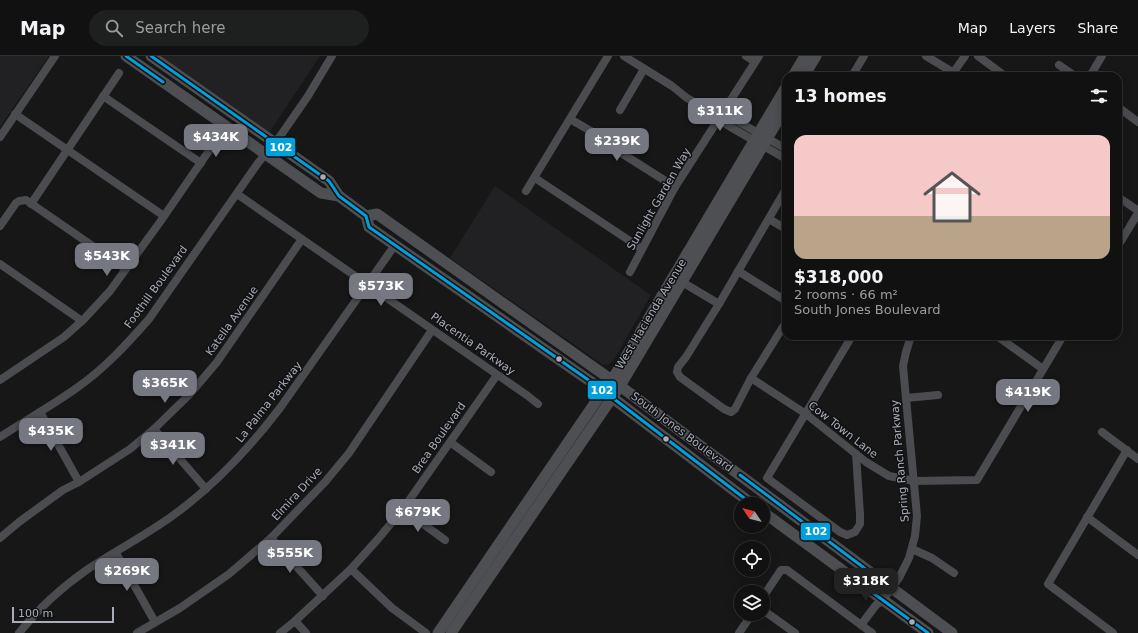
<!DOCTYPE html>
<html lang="en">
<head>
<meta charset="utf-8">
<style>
  :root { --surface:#111; --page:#1e1f1f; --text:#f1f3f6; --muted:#9c9d9f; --line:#303131; --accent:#757880 }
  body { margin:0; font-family:"DejaVu Sans",sans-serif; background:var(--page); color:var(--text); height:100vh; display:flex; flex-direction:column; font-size:15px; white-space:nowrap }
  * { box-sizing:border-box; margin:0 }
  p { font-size:13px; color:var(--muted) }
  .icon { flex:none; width:22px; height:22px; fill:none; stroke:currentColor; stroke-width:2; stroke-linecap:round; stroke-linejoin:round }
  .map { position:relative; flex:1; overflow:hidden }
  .side { position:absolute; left:782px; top:16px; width:340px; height:268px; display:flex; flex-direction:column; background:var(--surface); border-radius:12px; box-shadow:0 2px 10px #0003,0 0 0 1px var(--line) }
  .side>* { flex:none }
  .needle { width:26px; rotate:305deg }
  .fabs { position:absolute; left:734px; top:441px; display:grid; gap:8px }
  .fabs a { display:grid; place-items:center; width:36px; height:36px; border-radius:50%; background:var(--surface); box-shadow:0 2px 10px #0003,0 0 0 1px var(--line); font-size:20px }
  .scale { position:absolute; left:12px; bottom:10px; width:102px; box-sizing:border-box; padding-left:4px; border:2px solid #a8adb8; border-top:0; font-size:11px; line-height:14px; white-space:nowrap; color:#a8adb8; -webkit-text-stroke:3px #111113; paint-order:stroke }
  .price { position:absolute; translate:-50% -34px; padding:0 9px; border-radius:8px; background:var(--accent); color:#fff; font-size:13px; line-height:26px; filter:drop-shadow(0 1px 2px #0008) }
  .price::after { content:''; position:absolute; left:50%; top:24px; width:12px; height:9px; margin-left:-6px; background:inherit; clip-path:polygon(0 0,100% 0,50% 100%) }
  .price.on { background:#222; color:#fff }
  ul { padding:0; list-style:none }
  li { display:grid; align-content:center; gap:8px; height:212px; padding:0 12px }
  li span { display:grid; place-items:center; height:124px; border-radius:12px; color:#555 }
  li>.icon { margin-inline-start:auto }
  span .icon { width:72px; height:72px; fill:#fffc; stroke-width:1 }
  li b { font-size:17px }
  h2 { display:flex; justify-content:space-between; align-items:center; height:48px; padding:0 12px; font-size:17px }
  header { display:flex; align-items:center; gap:24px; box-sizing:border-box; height:56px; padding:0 20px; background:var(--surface); border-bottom:1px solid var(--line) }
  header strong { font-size:19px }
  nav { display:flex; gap:22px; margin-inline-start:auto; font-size:14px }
  .search { width:280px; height:36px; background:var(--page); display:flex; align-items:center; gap:10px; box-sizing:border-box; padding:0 14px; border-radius:22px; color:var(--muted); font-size:15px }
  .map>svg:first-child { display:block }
  .built { fill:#212123 }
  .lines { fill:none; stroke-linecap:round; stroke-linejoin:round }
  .minor { stroke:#4b4c50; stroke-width:8 }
  .major { stroke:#4d4f52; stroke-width:11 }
  .bus-1-casing { stroke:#111113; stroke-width:6 }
  .bus-1 { stroke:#00a0dc; stroke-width:3 }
  .bus-dot { fill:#a8adb8; stroke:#111113; stroke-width:1.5 }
  .labels { text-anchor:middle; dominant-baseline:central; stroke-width:3; stroke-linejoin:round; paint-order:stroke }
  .street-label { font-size:11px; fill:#a8adb8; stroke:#111113 }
  .line-badge { stroke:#111113; stroke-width:1.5 }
  .badge-label { font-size:11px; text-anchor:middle; font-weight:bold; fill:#fff }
</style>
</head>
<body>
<header>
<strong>Map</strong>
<div class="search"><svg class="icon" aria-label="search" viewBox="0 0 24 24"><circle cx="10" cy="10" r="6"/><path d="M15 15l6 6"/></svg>Search here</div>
<nav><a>Map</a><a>Layers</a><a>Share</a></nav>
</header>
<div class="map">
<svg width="1138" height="577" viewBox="0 0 1138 577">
  <rect width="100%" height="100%" fill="#171717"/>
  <!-- built -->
  <g class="built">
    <path d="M0,0H49L0,71Z"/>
    <path d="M159,0H320L269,77Z"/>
    <path d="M495,130L651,239L613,305L608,309L602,308L450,202Z"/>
  </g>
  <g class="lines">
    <!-- minor -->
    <g class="minor">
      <path d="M624,0L672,30L687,42L721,61L726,68L734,73L786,103"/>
      <path d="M746,0L755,6"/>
      <path d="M926,0L954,17"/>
      <path d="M978,0L1005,20"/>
      <path d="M1059,9L1075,20"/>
      <path d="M852,20L864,0"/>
      <path d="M951,20L965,0"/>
      <path d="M1090,20L1102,0"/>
      <path d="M103,40L201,107"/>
      <path d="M1118,51L1138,66"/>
      <path d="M620,54L644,13"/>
      <path d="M15,58L164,160"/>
      <path d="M721,61L727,60L732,62L786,93"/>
      <path d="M570,63L596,78L607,88L675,131"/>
      <path d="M0,81L55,0"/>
      <path d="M535,122L642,193"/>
      <path d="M786,133L719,248L686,301L678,311L677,316L680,321L724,353L731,356L735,353L751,322L786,266"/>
      <path d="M526,135L608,0"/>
      <path d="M237,138L528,340L538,348"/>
      <path d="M1118,141L1137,154L1138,157L1118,190"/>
      <path d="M31,148L119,17"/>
      <path d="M769,163L786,173"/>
      <path d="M0,170L16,147L19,145L26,144L126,213"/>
      <path d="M0,208L82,265"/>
      <path d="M738,215L786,245"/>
      <path d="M630,216L675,131L759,0"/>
      <path d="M677,223L719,248"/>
      <path d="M852,280L767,422L840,476L847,479L855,476L860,468V458L856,398"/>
      <path d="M997,280L1043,313"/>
      <path d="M751,322L806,358L866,406L889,420L914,425L977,424L1063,280"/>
      <path d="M0,324L64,281L84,263L110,235L160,166L226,70"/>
      <path d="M906,342L938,339"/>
      <path d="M40,356L79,426"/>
      <path d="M154,373L206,433"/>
      <path d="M1102,376L1138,403"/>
      <path d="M0,381C26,364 53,349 78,331C105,312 127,288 149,263L258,107L281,79L308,40L332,0"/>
      <path d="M450,386L491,416"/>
      <path d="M403,453L445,484"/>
      <path d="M1087,461L1138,499"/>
      <path d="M0,482L19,466L63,434L79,426L130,393L154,373L190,338L217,306L302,183"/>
      <path d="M271,482L323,540"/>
      <path d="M912,493L932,502L954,517"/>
      <path d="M116,497L155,566"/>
      <path d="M351,513L392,552L426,577"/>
      <path d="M763,541L781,514H787L872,577"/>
      <path d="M763,554L795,577"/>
      <path d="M295,565L306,577"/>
      <path d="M861,569L876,549L883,544L899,522L909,502L915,480L917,460L903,310L906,296L911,280"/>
      <path d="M19,577C38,553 62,531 88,513C114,496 142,481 168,463C211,433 248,394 280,352L395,189"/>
      <path d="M137,577L180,552L229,518L271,482L325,426L349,397L432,274"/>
      <path d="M280,577L295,565L351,513L378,483L403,453L497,319"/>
      <path d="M739,577L752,558"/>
      <path d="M1113,577L1048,528L1127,394"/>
    </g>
    <!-- major -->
    <g class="major">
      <path d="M126,0L321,137L339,140"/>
      <path d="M151,0L329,125L339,140L366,160L369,171L597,330L752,448"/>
      <path d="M793,20L805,0"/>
      <path d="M804,20L816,0"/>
      <path d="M366,160L377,158L620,330L952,577"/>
      <path d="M763,456L928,577"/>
      <path d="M438,577L603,335L612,324L786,31"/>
      <path d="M451,577L620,330L786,51"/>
    </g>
    <!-- bus-1 casing -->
    <g class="bus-1-casing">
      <g id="bus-1">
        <path d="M126,0L163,26"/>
        <path d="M151,0L329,125L339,140L366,160L369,171L597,330L752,448"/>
        <path d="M740,419L891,532"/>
        <path d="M862,529L928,577"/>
      </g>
    </g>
    <!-- bus-1 -->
    <use href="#bus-1" class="bus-1"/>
  </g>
  <!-- markers -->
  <g class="bus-dot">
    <circle cx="323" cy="121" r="3.5"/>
    <circle cx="559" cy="303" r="3.5"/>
    <circle cx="666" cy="383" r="3.5"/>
    <circle cx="912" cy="566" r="3.5"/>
  </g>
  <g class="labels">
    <!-- street labels -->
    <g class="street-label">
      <text transform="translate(659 143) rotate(-60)">Sunlight Garden Way</text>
      <text transform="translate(156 231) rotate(-54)">Foothill Boulevard</text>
      <text transform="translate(651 258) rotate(-59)">West Hacienda Avenue</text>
      <text transform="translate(232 265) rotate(-55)">Katella Avenue</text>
      <text transform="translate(473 288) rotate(35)">Placentia Parkway</text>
      <text transform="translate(269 346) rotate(-52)">La Palma Parkway</text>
      <text transform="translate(843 374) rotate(38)">Cow Town Lane</text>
      <text transform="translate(682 376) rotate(37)">South Jones Boulevard</text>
      <text transform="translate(439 382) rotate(-55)">Brea Boulevard</text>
      <text transform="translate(900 405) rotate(-95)">Spring Ranch Parkway</text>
      <text transform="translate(297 438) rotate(-47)">Elmira Drive</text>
    </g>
  </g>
  <g class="line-badge">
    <rect x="265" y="81" width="31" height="20" rx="4" fill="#00a0dc"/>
    <rect x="587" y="324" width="30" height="20" rx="4" fill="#00a0dc"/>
    <rect x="800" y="466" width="31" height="19" rx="4" fill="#00a0dc"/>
  </g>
  <g class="badge-label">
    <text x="281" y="95">102</text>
    <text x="602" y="338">102</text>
    <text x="816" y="479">102</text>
  </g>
</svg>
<div class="fabs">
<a><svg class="needle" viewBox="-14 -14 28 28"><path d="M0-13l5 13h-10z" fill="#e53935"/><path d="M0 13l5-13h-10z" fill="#9c9d9f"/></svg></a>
<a><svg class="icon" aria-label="locate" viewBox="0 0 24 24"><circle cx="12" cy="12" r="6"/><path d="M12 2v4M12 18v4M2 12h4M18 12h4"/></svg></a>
<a><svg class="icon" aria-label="layers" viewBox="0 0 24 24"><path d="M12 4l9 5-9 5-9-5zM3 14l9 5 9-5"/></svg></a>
</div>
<div class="scale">100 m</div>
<b class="price" style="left:720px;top:76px">$311K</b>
<b class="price" style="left:216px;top:102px">$434K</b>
<b class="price" style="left:617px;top:106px">$239K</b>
<b class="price" style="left:107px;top:221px">$543K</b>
<b class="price" style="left:381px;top:251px">$573K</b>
<b class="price" style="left:165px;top:348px">$365K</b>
<b class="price" style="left:1028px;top:357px">$419K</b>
<b class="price" style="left:51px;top:396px">$435K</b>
<b class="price" style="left:173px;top:410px">$341K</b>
<b class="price" style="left:418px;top:477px">$679K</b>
<b class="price" style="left:290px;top:518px">$555K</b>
<b class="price" style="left:127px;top:536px">$269K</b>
<b class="price on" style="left:866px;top:546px">$318K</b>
<section class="side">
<h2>13 homes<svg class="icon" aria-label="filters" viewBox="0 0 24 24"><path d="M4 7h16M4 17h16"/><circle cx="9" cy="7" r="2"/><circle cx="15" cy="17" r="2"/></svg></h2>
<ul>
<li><span style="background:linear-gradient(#f6c9c9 65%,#b9a48a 0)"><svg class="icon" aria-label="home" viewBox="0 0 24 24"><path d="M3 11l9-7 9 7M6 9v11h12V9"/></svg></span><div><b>$318,000</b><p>2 rooms · 66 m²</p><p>South Jones Boulevard</p></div></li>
</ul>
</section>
</div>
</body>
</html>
